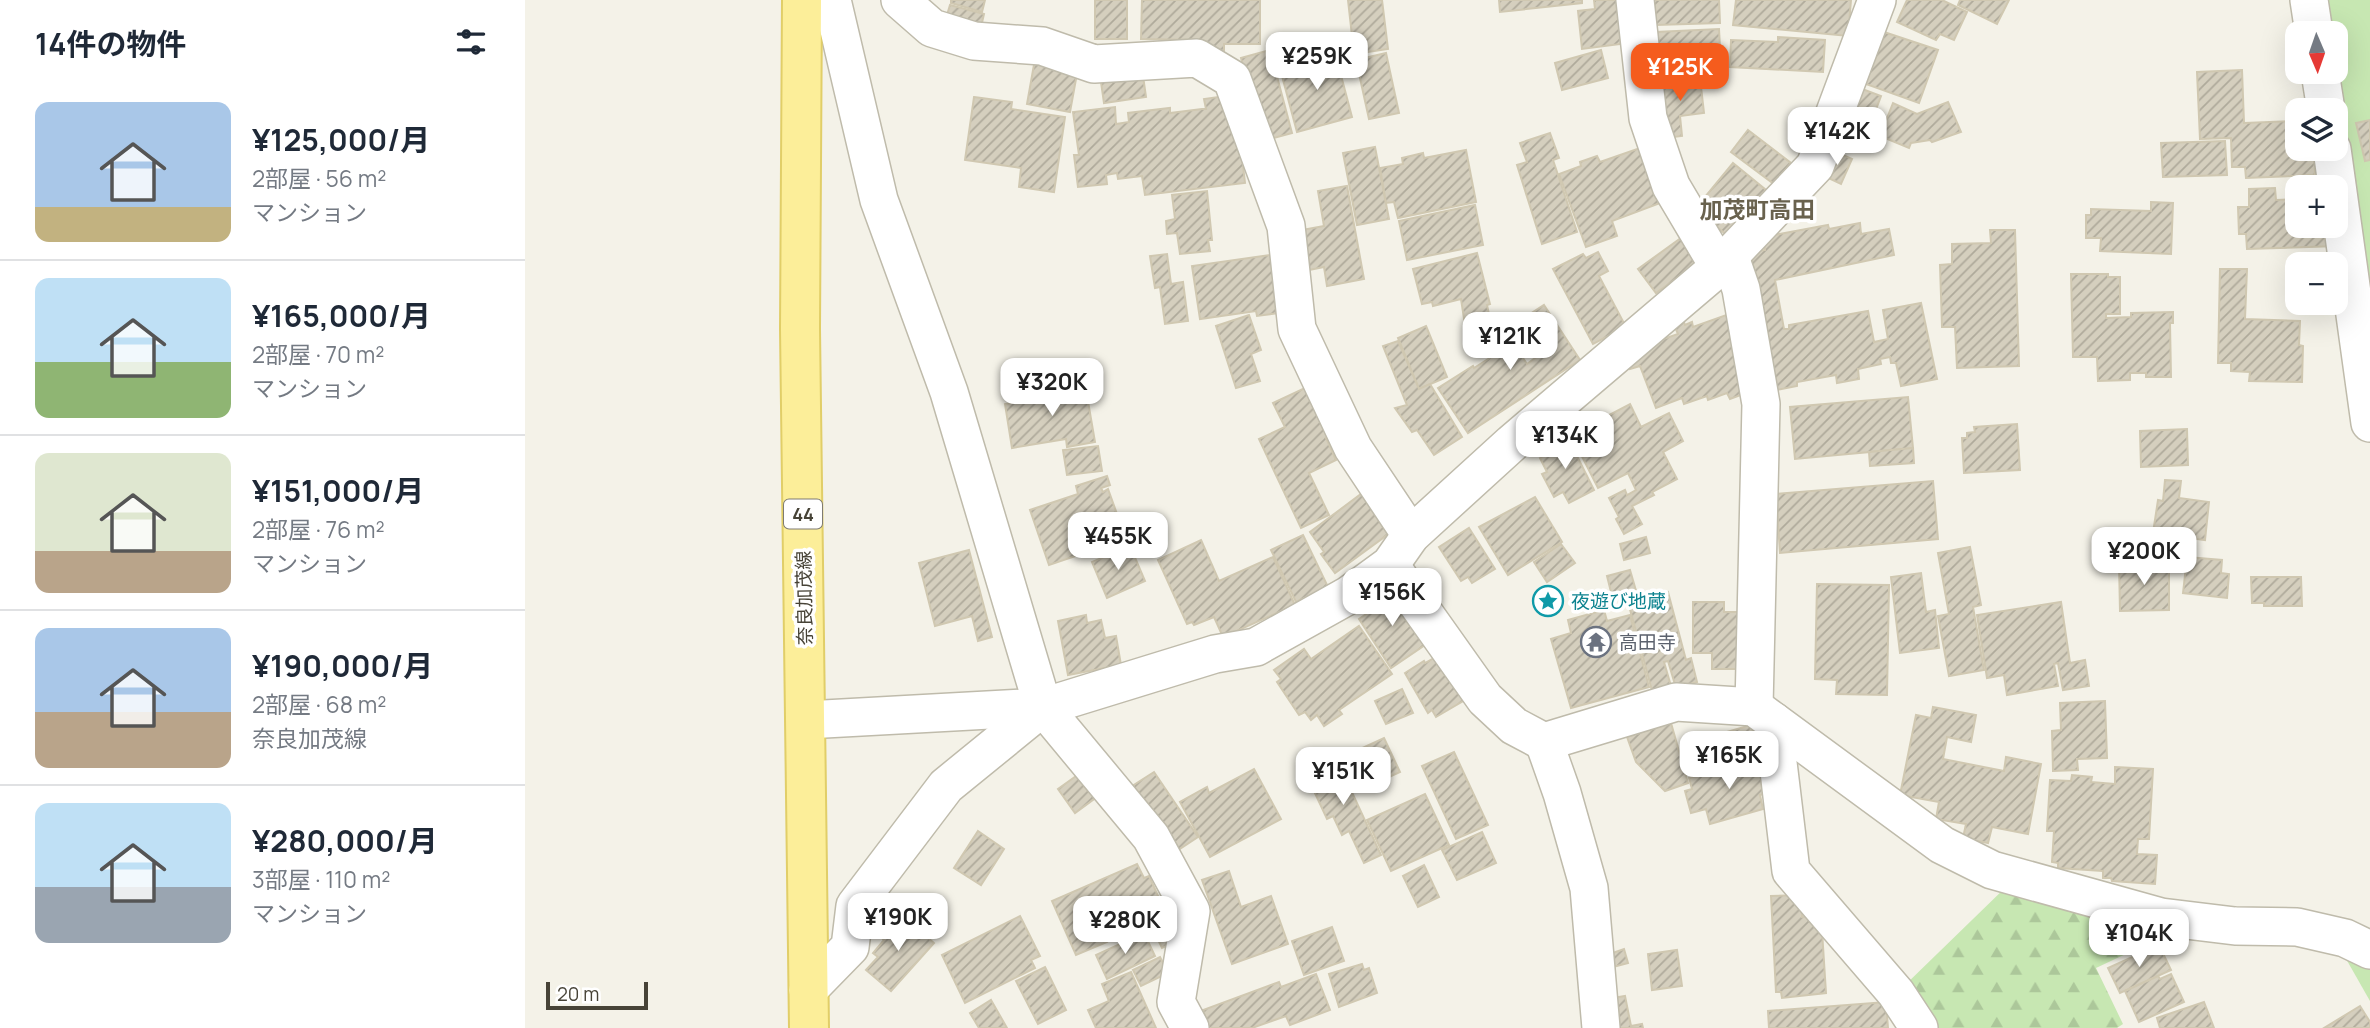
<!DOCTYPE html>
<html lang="ja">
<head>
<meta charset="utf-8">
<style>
  :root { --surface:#fff; --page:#f6f6f7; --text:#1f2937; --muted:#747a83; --line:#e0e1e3; --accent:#f55c1d }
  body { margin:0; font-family:Manrope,"Noto Sans JP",sans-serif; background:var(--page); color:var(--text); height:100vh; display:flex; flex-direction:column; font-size:26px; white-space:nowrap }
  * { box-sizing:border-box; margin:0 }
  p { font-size:23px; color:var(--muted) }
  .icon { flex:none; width:38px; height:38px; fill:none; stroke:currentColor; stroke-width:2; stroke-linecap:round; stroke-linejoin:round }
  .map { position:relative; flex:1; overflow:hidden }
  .side { display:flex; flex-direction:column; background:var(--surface); width:525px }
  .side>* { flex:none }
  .needle { width:46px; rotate:178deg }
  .fabs { position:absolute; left:1760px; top:21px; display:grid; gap:14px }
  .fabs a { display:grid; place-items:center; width:63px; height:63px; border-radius:14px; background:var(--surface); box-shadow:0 7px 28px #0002; font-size:35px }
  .scale { position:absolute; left:21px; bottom:18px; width:102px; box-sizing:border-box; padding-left:7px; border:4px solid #474337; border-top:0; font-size:19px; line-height:24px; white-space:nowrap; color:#474337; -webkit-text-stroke:5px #fff; paint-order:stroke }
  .price { position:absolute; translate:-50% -60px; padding:0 16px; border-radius:14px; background:#fff; color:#222; font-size:23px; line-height:46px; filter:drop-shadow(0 2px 4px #0008) }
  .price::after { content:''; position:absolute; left:50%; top:42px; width:21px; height:16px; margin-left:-10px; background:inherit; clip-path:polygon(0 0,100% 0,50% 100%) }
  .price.on { background:var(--accent); color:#fff }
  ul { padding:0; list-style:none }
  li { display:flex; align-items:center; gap:21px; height:175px; padding:0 35px }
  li+li { border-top:2px solid var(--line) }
  li span { display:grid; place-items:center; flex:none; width:196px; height:140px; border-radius:14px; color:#555 }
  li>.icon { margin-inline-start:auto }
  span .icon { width:84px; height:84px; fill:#fffc; stroke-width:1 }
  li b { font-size:30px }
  h2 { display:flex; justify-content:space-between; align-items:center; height:84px; padding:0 35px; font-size:30px }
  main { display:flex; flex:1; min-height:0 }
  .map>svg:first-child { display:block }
  .grass { fill:#c7e7b2 }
  .forest { fill:url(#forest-firs) }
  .building { fill:url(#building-hatch); stroke:#d0c8b1; stroke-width:2 }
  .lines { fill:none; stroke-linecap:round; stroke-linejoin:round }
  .minor-casing { stroke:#bfbbab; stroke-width:40 }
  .major-casing { stroke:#e1ce68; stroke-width:42 }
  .minor { stroke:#fff; stroke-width:37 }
  .major { stroke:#fcee99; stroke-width:38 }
  .labels { text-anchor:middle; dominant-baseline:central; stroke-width:7; stroke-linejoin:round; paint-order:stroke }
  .shield { fill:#fff; stroke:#7e7b73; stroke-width:2 }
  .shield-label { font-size:18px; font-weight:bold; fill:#474337 }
  .street-label { font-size:19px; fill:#474337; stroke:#fff }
  .culture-label { font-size:19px; fill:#0d838f; stroke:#fff; text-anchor:start }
  .worship-label { font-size:19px; fill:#5b616d; stroke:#fff; text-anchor:start }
  .quarter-label { font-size:23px; font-weight:bold; fill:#69624e; stroke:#fff }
</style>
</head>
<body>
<main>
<section class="side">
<h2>14件の物件<svg class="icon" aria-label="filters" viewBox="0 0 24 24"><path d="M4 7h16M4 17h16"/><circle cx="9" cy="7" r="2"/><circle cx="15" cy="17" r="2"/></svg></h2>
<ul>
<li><span style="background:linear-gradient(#a9c7e8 75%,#c2b280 0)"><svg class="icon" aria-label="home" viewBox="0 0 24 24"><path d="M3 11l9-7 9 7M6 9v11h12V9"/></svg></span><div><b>¥125,000/月</b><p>2部屋 · 56 m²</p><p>マンション</p></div></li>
<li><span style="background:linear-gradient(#bfe0f5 60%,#8fb573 0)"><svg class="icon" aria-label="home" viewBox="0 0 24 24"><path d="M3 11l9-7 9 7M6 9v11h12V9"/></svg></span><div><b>¥165,000/月</b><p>2部屋 · 70 m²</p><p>マンション</p></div></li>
<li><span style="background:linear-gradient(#dfe7d0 70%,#b9a48a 0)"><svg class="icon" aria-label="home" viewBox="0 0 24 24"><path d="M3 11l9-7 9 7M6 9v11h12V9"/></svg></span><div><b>¥151,000/月</b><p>2部屋 · 76 m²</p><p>マンション</p></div></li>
<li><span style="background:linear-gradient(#a9c7e8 60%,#b9a48a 0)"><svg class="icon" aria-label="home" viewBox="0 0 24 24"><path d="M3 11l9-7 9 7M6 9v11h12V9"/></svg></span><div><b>¥190,000/月</b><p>2部屋 · 68 m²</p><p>奈良加茂線</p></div></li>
<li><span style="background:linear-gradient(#bfe0f5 60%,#9aa5b1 0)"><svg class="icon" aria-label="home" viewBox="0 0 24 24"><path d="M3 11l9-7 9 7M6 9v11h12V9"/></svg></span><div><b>¥280,000/月</b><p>3部屋 · 110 m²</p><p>マンション</p></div></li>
</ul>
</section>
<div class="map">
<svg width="1845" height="1028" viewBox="0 0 1845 1028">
  <defs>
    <pattern id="forest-firs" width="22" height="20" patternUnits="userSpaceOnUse" patternTransform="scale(1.75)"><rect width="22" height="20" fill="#c7e7b2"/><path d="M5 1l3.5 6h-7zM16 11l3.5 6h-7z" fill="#acc79a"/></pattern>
    <pattern id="building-hatch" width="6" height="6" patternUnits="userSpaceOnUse" patternTransform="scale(1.75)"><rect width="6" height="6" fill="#d5cfbe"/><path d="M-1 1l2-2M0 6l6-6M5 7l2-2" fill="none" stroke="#afaa9b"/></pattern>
  </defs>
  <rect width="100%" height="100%" fill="#f4f2e8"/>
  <!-- grass -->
  <g class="grass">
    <path d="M1794,0H1845V348L1805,72H1811V33H1799Z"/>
    <path d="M1812,943L1845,960V1001Z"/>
  </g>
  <!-- forest -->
  <path class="forest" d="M1483,885L1656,928L1571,968L1598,1024L1592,1028H1403L1377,988Z"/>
  <!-- building -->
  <g class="building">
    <path d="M426,0H460L457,12L426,3Z"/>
    <rect x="570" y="0" width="32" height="39"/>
    <path d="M617,0H735V44H699V55L673,40L616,39Z"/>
    <path d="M823,0H857L863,49L829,54Z"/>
    <path d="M974,0H1057V3L975,12Z"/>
    <path d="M1069,0H1097L1100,23H1094L1096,44L1057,49L1053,11L1070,9Z"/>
    <path d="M1122,0H1194L1195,23L1131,25L1130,6H1122Z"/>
    <path d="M1211,0H1326L1323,36L1208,25Z"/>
    <path d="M1382,0H1417L1442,12L1429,40L1415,34L1411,40L1372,22Z"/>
    <path d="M1435,0H1484L1472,24L1433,5Z"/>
    <path d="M425,5L459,14L456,27L419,25Z"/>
    <path d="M1194,29L1196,65L1133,68L1131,32Z"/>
    <path d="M1356,31L1413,50L1394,103L1338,83Z"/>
    <path d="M1253,37L1300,40L1298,72L1205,67L1206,40L1253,42Z"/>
    <path d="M745,50L767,133L738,141L716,58Z"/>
    <path d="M805,50L809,64H813L827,117L772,132L757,76L773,72L769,60Z"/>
    <path d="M1076,50L1083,78L1037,90L1030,63Z"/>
    <path d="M861,53L874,113L844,119L831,60Z"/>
    <path d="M510,59L553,68L545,112L502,104Z"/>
    <path d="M617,69L621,97L579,103L575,75Z"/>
    <path d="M1717,70L1719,123L1773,121V149H1789L1790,175L1721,178L1720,167H1707L1706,138L1675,139L1672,72Z"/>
    <path d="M1175,78L1179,113L1155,116L1157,136L1141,138L1135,83Z"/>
    <path d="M1332,87L1356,96L1344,128L1320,120Z"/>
    <path d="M707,95L711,104L720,183L620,195L617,176L593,179L592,173L581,175L582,184L553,187L549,155H554L548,112L590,107L591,124L604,122L603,113L645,108V113L677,109H681L679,99Z"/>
    <path d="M449,97L487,102L486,109L540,117L529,192L494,187L496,168L440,160Z"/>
    <path d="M1423,102L1436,132L1407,142L1405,140L1386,143L1384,148L1355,136L1368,103L1392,114Z"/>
    <path d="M1845,120V160L1840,161L1831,123Z"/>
    <path d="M1223,130L1266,163L1249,184L1206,152Z"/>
    <path d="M1025,133L1034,158L1028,160L1052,232L1017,244L992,165L1002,162L995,143Z"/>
    <path d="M1700,141L1702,175L1638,177L1636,143Z"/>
    <path d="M850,147L864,219L832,225L818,153Z"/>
    <path d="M1118,147L1138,202L1087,221L1092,236L1061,247L1034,174L1056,166L1055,162L1072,156L1075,162Z"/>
    <path d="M941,150L951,202L873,218L869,202L861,203L855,168L878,164L877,158L898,153L899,158Z"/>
    <path d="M1309,151L1327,159L1316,184L1297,175Z"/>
    <path d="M1208,163L1241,190L1203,236L1170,209Z"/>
    <path d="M822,186L839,279L802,286L799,267L774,272L766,232L799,226L793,191Z"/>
    <path d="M1750,188L1751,200L1773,199V226H1811L1813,246L1722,249L1721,234H1714L1713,207H1724V189Z"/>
    <path d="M682,191L687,240H683L685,251L655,254L652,233L642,234L641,221L650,219L647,195Z"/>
    <path d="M1626,202L1648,203L1646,254L1575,251L1576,238H1561V215H1566V209L1626,211Z"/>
    <path d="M950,205L958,245L882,260L874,221Z"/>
    <path d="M1335,223L1336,234L1364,229L1369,255L1250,280L1259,329H1264V325L1343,311L1349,342L1363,339L1358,310L1396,303L1412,379L1376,386L1371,363H1366L1365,357L1355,359L1356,364L1333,369L1334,379L1312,383L1311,375L1272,382V386L1247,391L1221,253L1240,250L1238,237L1303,225L1304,229Z"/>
    <path d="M1465,230H1490L1494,366L1432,368L1430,327H1417L1415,265L1427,264V244L1466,243Z"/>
    <path d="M1160,235L1172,264L1131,293L1113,269Z"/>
    <path d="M1073,252L1083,271L1074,276L1101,327L1068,344L1028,269L1058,254L1061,258Z"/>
    <path d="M952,253L965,304L962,305L965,319L940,325L936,299L908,306L907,302L897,304L888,269Z"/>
    <path d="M642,254L646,284L658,282L663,321L640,324L635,287L630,288L625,256Z"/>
    <path d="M752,254L761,312L732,316L731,311L675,319L667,266Z"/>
    <path d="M1815,259L1817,305L1787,306V303H1811V264H1773V292H1770L1769,261Z"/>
    <path d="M1695,269H1722L1720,319L1775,321L1774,345L1778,346L1777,382L1724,381L1725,372L1706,371V363H1693Z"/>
    <path d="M1546,274H1583V277H1595V314H1581V318L1606,317V313L1648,312V323H1645L1646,377H1621V373H1605V380L1573,381L1572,357H1548Z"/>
    <path d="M1019,305L1055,360L943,433L913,388L948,366L949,368L988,343L1002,364L1010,358L988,325Z"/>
    <path d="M1207,313L1232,389L1205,399L1202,393L1183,400L1182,396L1159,404L1157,398L1131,408L1115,366L1105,369L1101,357L1107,350L1153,334L1150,327L1157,317L1160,325L1167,322L1168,327Z"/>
    <path d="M724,315L736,350L726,354L735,381L711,388L691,326Z"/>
    <path d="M901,326L922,377L894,389L873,338Z"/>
    <path d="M873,341L894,389L905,384L937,437L909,455L892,430L887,432L870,408L882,405L858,346Z"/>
    <path d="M560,384L570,442L542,447L541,439L487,448L480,404L518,398L517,391Z"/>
    <path d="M782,387L805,437L801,438L811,460L784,473L804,515L776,528L734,439L760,427L748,403Z"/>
    <path d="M1383,397L1388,448L1270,459L1265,407Z"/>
    <path d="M1105,404L1116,427L1144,413L1158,441L1138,452L1152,479L1127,492L1129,495L1107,506L1117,524L1099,534L1091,519L1094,517L1084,498L1100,490L1102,495L1111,490L1103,473L1073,488L1046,435Z"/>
    <path d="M1492,424L1495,470L1439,473L1437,438H1442V433L1450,432L1449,427Z"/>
    <path d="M1662,429L1663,465L1616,467L1615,431Z"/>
    <path d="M1042,436L1069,490L1044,503L1038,492L1029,497L1017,474L1022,472L1015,458L1023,453L1020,447Z"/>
    <path d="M573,446L577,471L542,475L538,450Z"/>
    <path d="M1388,448L1389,463L1345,466L1344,452Z"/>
    <path d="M582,476L585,485L576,488L578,492L583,489L601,539L524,565L505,510L553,494L551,486Z"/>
    <path d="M1640,480L1656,481L1654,498L1684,502L1680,540L1628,533L1633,500L1638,501Z"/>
    <path d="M1408,481L1413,539L1255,553L1251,494Z"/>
    <path d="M840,491L869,530L810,573L796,554L799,552L785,532Z"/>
    <path d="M1010,497L1037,542L983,575L954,527Z"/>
    <path d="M944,528L970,569L947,583L943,577L936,581L914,547Z"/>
    <path d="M778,535L803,587L771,602L746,550Z"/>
    <path d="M1121,537L1125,553L1099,560L1095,544Z"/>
    <path d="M676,540L694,581L748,557L770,605L698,637L689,617L669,625L667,622L662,624L633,560Z"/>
    <path d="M1036,544L1050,563L1022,582L1009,562Z"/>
    <path d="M605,546L620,581L582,598L567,562Z"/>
    <path d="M1445,547L1456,605L1448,607L1459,670L1424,676L1413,616L1424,614L1413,553Z"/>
    <path d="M444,550L467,637L453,641L447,616L410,626L394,563Z"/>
    <path d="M1662,557L1697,560L1696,573L1704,574L1702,598L1658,593Z"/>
    <path d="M1594,563H1644V610L1595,611Z"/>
    <path d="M1105,570L1112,594L1088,600L1082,576Z"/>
    <path d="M1396,573L1401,612L1410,610L1414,648L1375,653L1366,577Z"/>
    <path d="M1726,577H1776L1777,606H1739V603H1727Z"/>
    <path d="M1292,584L1364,585L1362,695L1311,694L1312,680L1290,679Z"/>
    <path d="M865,587L903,643L866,668L834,619L844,612L839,604Z"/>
    <path d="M1143,592L1161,660L1166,658L1172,682L1151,688L1143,661L1139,662L1148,693L1129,698L1103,602Z"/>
    <path d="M1168,602H1199V612H1218V669H1187V653H1168Z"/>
    <path d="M1536,602L1545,663L1560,660L1564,686L1538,690L1533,663L1529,664L1533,686L1482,695L1479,675L1462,678L1452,615Z"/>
    <path d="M1079,610L1082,621L1105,615L1124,687L1046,708L1026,639L1046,633L1043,620Z"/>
    <path d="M561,615L562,623L576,620L580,638L591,636L596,665L543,675L533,621Z"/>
    <path d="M834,626L867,674L814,710L817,714L799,726L792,715L786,720L780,712L774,715L752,682L756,679L749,670L779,649L786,659Z"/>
    <path d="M909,658L940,700L911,717L907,710L903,713L880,673L899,661L900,663Z"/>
    <path d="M877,689L888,713L861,724L850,701Z"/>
    <path d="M1580,701L1582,758L1552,759L1553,770L1528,771L1527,731L1536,730L1535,703Z"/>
    <path d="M1408,707L1451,715L1446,742L1422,737L1418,759L1479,771L1481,757L1516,764L1503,834L1467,827L1463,843L1438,838L1441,824L1411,819L1414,802L1375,795L1391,715L1406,718Z"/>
    <path d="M1146,723L1163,783L1140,791L1111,762L1102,737Z"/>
    <path d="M1226,725L1235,756L1180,772L1171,741Z"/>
    <path d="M859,738L875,772L838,789L822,755Z"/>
    <path d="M929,752L963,825L931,839L897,766Z"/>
    <path d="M1237,758L1246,792L1235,795L1238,809L1185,824L1181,809L1166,813L1160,791L1167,789L1164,778Z"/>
    <path d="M812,760L856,855L839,863L824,831L817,835L808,816L802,819L781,774Z"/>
    <path d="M1590,767L1628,769L1624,839H1613L1612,854L1632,855L1630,884L1587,881L1586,878H1578V871L1533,868V863L1527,862L1529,831H1522L1525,780L1546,781L1547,775L1567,777L1566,782L1590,784Z"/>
    <path d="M729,769L756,819L685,857L655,802L682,787L684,793Z"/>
    <path d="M558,771L576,794L550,813L533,789Z"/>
    <path d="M629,772L673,837L644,856L604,788Z"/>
    <path d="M900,794L924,845L866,871L842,820Z"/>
    <path d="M453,831L479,849L456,885L429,868Z"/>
    <path d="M957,832L971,863L932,880L917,850Z"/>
    <path d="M612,864L619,878L624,876L640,911L580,937L582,942L551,955L527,901Z"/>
    <path d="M899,865L914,897L893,907L878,876Z"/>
    <path d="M704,871L716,907L746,896L763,944L707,964L677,880Z"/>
    <path d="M1276,895L1277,917L1296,915L1301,993L1257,998L1256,992H1251L1246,896Z"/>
    <path d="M647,913L659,938L637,948L625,923Z"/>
    <path d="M495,916L515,956L506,960L510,968L440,1003L417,955Z"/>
    <path d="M380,918L409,943L366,991L341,970L353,957L348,953L359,940L354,935L367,921L373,926Z"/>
    <path d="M807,927L819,961L779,975L767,941Z"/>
    <path d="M619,933L630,956L582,979L571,955Z"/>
    <path d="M1634,945L1646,970L1595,993L1583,968Z"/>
    <path d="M1099,949L1103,963L1088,967L1085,954Z"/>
    <path d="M1152,950L1157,986L1127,990L1123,954Z"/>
    <path d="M635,957L643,973L616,986L608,970Z"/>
    <path d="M837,964L839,970L844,968L852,993L814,1007L804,974Z"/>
    <path d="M520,967L541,1010L513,1024L491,981Z"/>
    <path d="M606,972L631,1028H571L563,1010L584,1001L577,984Z"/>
    <path d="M791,974L805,1010L765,1025L761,1016L727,1028H684L678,1010L754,982L756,987Z"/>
    <path d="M1646,974L1659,1002L1614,1022L1600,991L1633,976L1635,979Z"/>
    <path d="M1100,996L1106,1026L1117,1024L1118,1028H1088L1082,999Z"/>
    <path d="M466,1000L482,1028H454L445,1013Z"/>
    <path d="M1361,1002L1363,1028H1244L1243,1011Z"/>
    <path d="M1679,1002L1689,1028H1635L1632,1018Z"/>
    <path d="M1835,1006L1845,1022V1028H1799Z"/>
  </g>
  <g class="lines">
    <!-- minor casing -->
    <g class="minor-casing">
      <g id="minor">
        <path d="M307,0L354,200L424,392L518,707L626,837L666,911L651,1002L665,1028"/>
        <path d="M375,0L407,28L449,41L517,46L569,64L672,58L707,79L761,226L772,329L828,448L886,535"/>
        <path d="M1110,0L1123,118L1146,186L1194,267"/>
        <path d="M1784,0L1789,33"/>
        <path d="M1795,72L1801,110"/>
        <path d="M1807,149L1845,423"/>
        <path d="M1205,257L1216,289L1236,404L1229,707"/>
        <path d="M865,565L960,699L989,726L1019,742L1151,702L1229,707L1248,721L1266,871L1371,993L1394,1028"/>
        <path d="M281,720L518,707L690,654L731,647L824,595L865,565L886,535L987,443L1194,267L1290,166L1352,0"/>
        <path d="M1248,721L1417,845L1467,870L1636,917L1710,926L1772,927L1820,938L1845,950"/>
        <path d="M1019,742L1037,793L1064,888L1076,1028"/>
        <path d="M283,990L325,947L330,906L421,786L518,707"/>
      </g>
    </g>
    <!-- major casing -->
    <g class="major-casing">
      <path id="major" d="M277,0L275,329L284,1028"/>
    </g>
    <!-- minor -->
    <use href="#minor" class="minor"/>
    <!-- major -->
    <use href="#major" class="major"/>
  </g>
  <!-- icons -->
  <defs>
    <g id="sight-ring" transform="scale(1.575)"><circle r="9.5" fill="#fff" stroke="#0f9aa8" stroke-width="1.5"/><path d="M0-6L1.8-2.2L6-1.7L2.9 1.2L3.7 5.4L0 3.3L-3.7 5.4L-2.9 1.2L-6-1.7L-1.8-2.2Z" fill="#0f9aa8"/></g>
    <g id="temple-ring" transform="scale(1.575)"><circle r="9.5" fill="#fff" stroke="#6b7280" stroke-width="1.5"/><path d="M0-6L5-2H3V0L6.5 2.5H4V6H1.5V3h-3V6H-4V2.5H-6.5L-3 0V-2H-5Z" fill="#6b7280"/></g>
  </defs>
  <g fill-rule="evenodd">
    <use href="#sight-ring" x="1023" y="601"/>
    <use href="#temple-ring" x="1071" y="642"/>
  </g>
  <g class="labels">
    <!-- shield labels -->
    <rect class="shield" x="259" y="499.5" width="38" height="29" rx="5"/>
    <g class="shield-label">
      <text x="278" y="514">44</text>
    </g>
    <!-- street labels -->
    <g class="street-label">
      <text transform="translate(279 598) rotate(-91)">奈良加茂線</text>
    </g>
    <!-- culture labels -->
    <g class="culture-label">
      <text x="1046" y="601">夜遊び地蔵</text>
    </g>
    <!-- worship labels -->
    <g class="worship-label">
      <text x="1094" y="642">高田寺</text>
    </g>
    <!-- quarter labels -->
    <g class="quarter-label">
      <text x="1232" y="209">加茂町高田</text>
    </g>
  </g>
</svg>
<div class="fabs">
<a><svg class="needle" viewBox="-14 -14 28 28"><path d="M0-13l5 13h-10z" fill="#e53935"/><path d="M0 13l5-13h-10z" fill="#747a83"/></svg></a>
<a><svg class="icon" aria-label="layers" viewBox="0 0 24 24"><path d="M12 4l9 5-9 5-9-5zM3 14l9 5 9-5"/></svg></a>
<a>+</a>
<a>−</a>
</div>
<div class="scale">20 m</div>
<b class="price" style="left:792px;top:92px">¥259K</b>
<b class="price on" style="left:1155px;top:103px">¥125K</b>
<b class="price" style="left:1312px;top:167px">¥142K</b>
<b class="price" style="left:985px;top:372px">¥121K</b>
<b class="price" style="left:527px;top:418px">¥320K</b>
<b class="price" style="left:1040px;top:471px">¥134K</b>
<b class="price" style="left:593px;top:572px">¥455K</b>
<b class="price" style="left:1619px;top:587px">¥200K</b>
<b class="price" style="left:867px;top:628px">¥156K</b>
<b class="price" style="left:1204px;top:791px">¥165K</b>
<b class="price" style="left:818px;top:807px">¥151K</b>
<b class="price" style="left:373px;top:953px">¥190K</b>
<b class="price" style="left:600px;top:956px">¥280K</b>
<b class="price" style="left:1614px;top:969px">¥104K</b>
</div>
</main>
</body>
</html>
